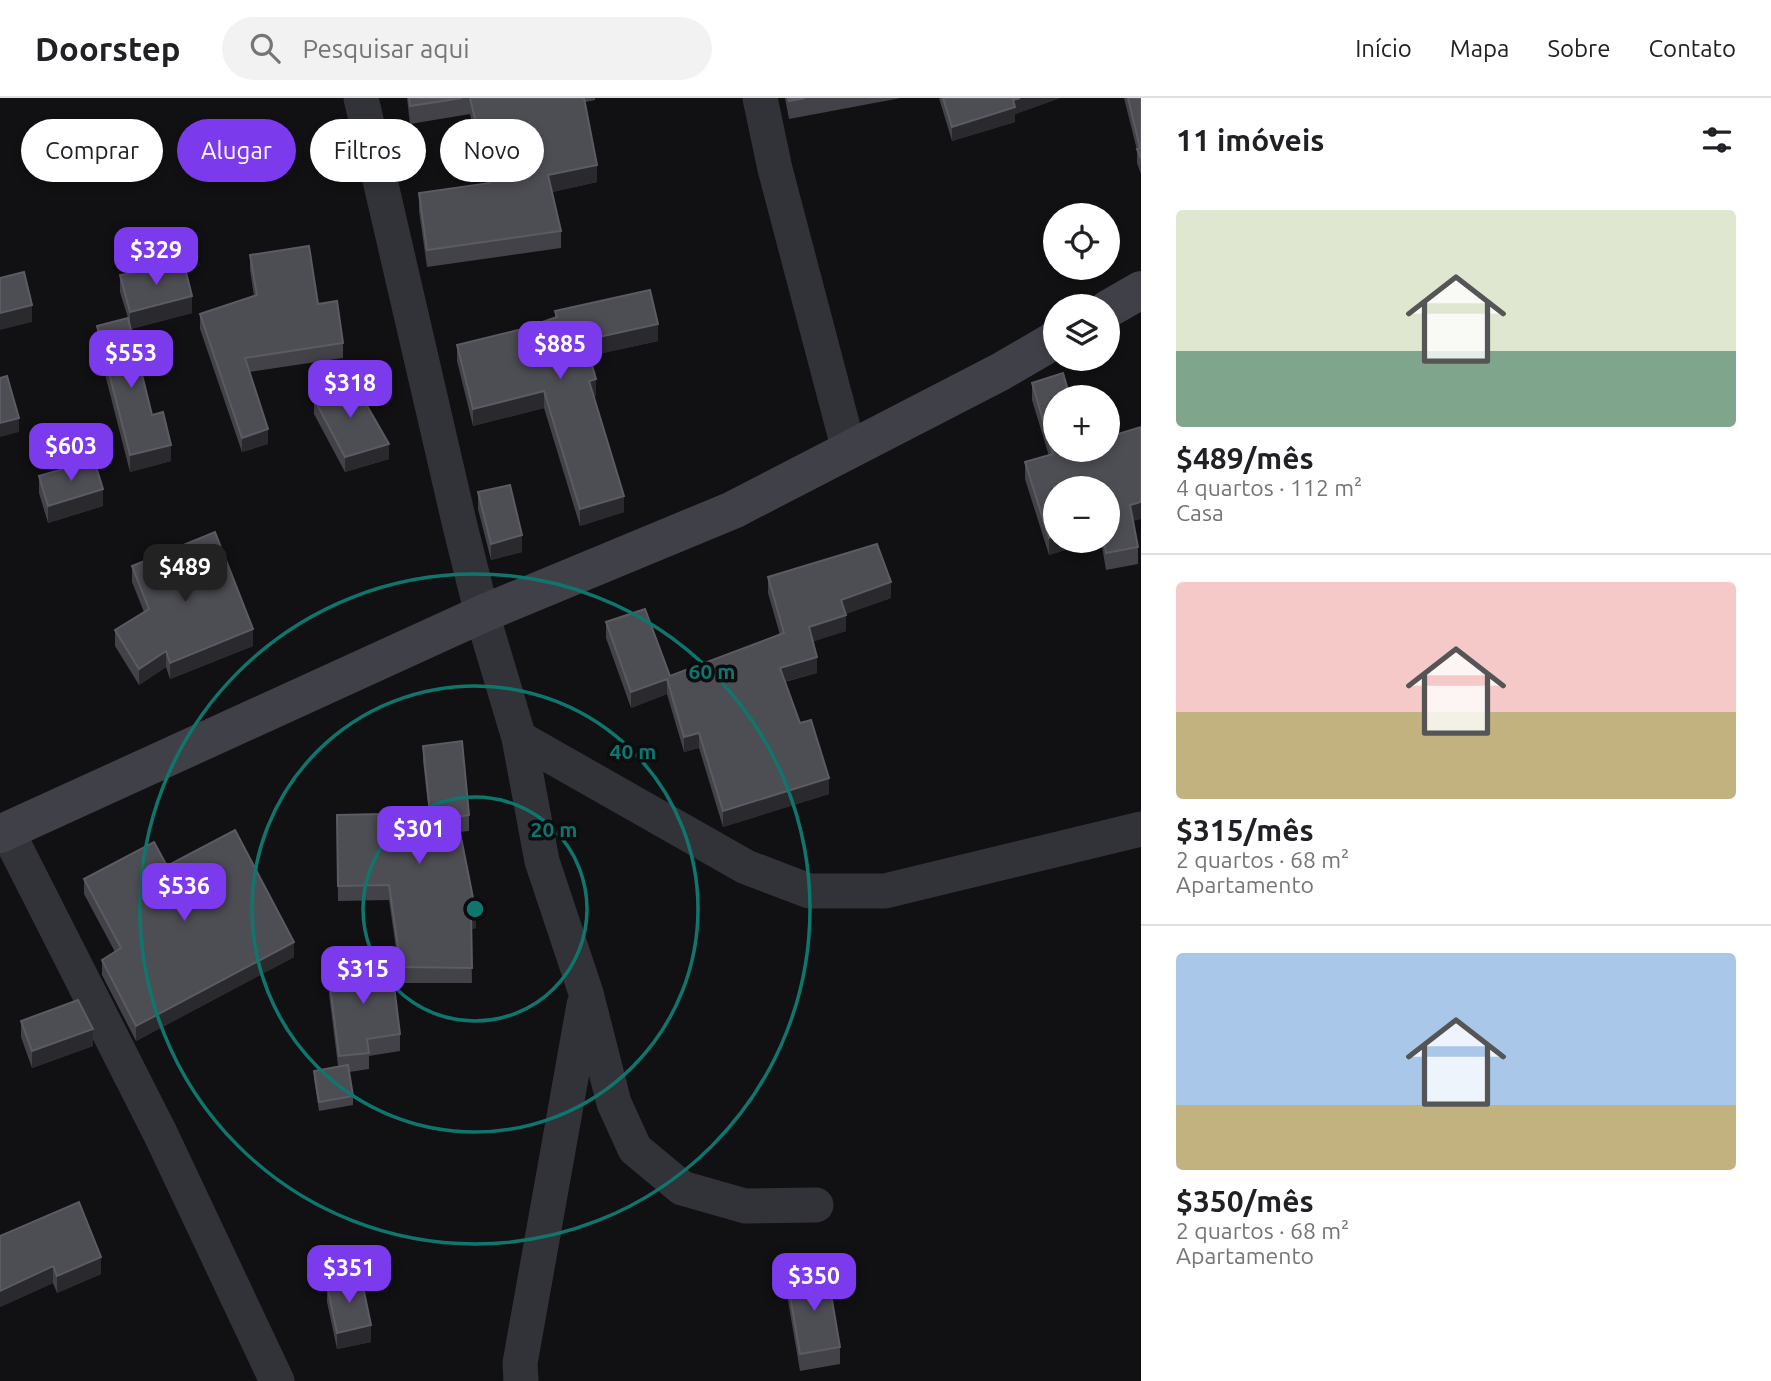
<!DOCTYPE html>
<html lang="pt">
<head>
<meta charset="utf-8">
<style>
  :root { --surface:#fff; --page:#f2f2f2; --text:#202124; --muted:#757577; --line:#e0e0e0; --accent:#7c3aed }
  body { margin:0; font-family:Ubuntu,sans-serif; background:var(--page); color:var(--text); height:100vh; display:flex; flex-direction:column; font-size:26px; white-space:nowrap }
  * { box-sizing:border-box; margin:0 }
  p { font-size:23px; color:var(--muted) }
  .icon { flex:none; width:38px; height:38px; fill:none; stroke:currentColor; stroke-width:2; stroke-linecap:round; stroke-linejoin:round }
  .map { position:relative; flex:1; overflow:hidden }
  .details { display:flex; flex-direction:column; background:var(--surface); width:630px }
  .details>* { flex:none }
  .banner { position:absolute; left:21px; top:21px; width:665px; height:63px; display:flex; gap:14px }
  .buttons { position:absolute; left:1043px; top:105px; display:grid; gap:14px }
  .buttons a { display:grid; place-items:center; width:77px; height:77px; border-radius:50%; background:var(--surface); box-shadow:0 4px 10px #0003; font-size:35px }
  .price { position:absolute; translate:-50% -60px; padding:0 16px; border-radius:14px; background:var(--accent); color:#fff; font-size:23px; line-height:46px; filter:drop-shadow(0 2px 4px #0008) }
  .price::after { content:''; position:absolute; left:50%; top:42px; width:21px; height:16px; margin-left:-10px; background:inherit; clip-path:polygon(0 0,100% 0,50% 100%) }
  .price.active { background:#222; color:#fff }
  ul { padding:0; list-style:none }
  li { display:grid; align-content:center; gap:14px; height:371px; padding:0 35px }
  li+li { border-top:2px solid var(--line) }
  li span { display:grid; place-items:center; height:217px; border-radius:7px; color:#555 }
  li>.icon { margin-inline-start:auto }
  span .icon { width:126px; height:126px; fill:#fffc; stroke-width:1 }
  li b { font-size:30px }
  h2 { display:flex; justify-content:space-between; align-items:center; height:84px; padding:0 35px; font-size:30px }
  .chip { padding:0 24px; border-radius:32px; background:var(--surface); box-shadow:0 4px 10px #0003; font-size:24px; line-height:63px }
  .chip.active { background:var(--accent); color:#fff }
  header { display:flex; align-items:center; gap:42px; box-sizing:border-box; height:98px; padding:0 35px; background:var(--surface); border-bottom:2px solid var(--line) }
  header strong { font-size:33px }
  nav { display:flex; gap:38px; margin-inline-start:auto; font-size:24px }
  .search { width:490px; height:63px; background:var(--page); display:flex; align-items:center; gap:18px; box-sizing:border-box; padding:0 24px; border-radius:38px; color:var(--muted); font-size:26px }
  main { display:flex; flex:1; min-height:0 }
  .map>svg:first-child { display:block }
  .lines { fill:none; stroke-linecap:round; stroke-linejoin:round }
  .street { stroke:#323338; stroke-width:35 }
  .secondary { stroke:#404148; stroke-width:38 }
  .wall { fill:#424248 }
  .shaded-wall { fill:#2a2a2e }
  .building { fill:#4d4d54; stroke:#5a5b63; stroke-width:2 }
  .ring { fill:none; stroke:#0f766e; stroke-width:3.5 }
  .centre { fill:#0f766e; stroke:#0c0c0e; stroke-width:3.5 }
  .ring-label { font-size:21px; text-anchor:middle; font-weight:bold; fill:#0f766e; stroke:#0c0c0e; stroke-width:7; stroke-linejoin:round; paint-order:stroke }
</style>
</head>
<body>
<header>
<strong>Doorstep</strong>
<div class="search"><svg class="icon" aria-label="search" viewBox="0 0 24 24"><circle cx="10" cy="10" r="6"/><path d="M15 15l6 6"/></svg>Pesquisar aqui</div>
<nav><a>Início</a><a>Mapa</a><a>Sobre</a><a>Contato</a></nav>
</header>
<main>
<div class="map">
<svg width="1141" height="1283" viewBox="0 0 1141 1283">
  <rect width="100%" height="100%" fill="#111113"/>
  <g class="lines">
    <!-- street -->
    <g class="street">
      <path d="M361,0L460,428L482,516L519,640L542,763L586,895L614,1005L635,1051L682,1090L745,1108L816,1107"/>
      <path d="M760,0L775,71L849,352"/>
      <path d="M519,640L746,769L809,793H885L1141,731"/>
      <path d="M7,733L161,1037L277,1283"/>
      <path d="M521,1283L520,1265L584,907"/>
    </g>
    <!-- secondary -->
    <g class="secondary">
      <path d="M1108,211L1141,192"/>
      <path d="M0,736L482,516L733,412L1000,274L1055,242"/>
    </g>
  </g>
  <!-- wall -->
  <g class="wall">
    <path d="M407,0H595V2L585,4L597,84L552,94L561,133V150L427,169L419,113V95L486,86L470,16L410,26Z"/>
    <path d="M785,0H901L789,21Z"/>
    <path d="M939,0H1060L1015,16V24L952,43Z"/>
    <path d="M1124,0H1141V76L1137,65V52Z"/>
    <path d="M250,157L318,206L343,245V260L249,274L268,346L242,354L200,231V216L254,198L250,172Z"/>
    <path d="M120,177L192,215L131,231L152,317L171,363L130,374L97,245V228L128,220L120,194Z"/>
    <path d="M555,213L658,243L589,258L596,298L594,299L624,414L580,428L544,310L473,328L457,263V247L542,226L555,220Z"/>
    <path d="M1032,285L1055,299L1133,423L1138,449V466L1106,472L1101,443H1108V390L1055,443H1094L1049,457L1025,381V364L1049,358L1032,302Z"/>
    <path d="M314,301L389,361L345,374L314,316Z"/>
    <path d="M39,378L103,408L48,425L39,395Z"/>
    <path d="M478,394L522,454L491,462L478,411Z"/>
    <path d="M132,468L253,548L170,581L166,569L139,587L115,548V532L144,514L132,484Z"/>
    <path d="M768,479L891,500L845,516L846,533L813,543L817,575L785,584L800,625L829,696L723,729L699,650L684,654L667,596L631,610L606,540V524L670,578L780,537L768,495Z"/>
    <path d="M423,648L469,717V733L460,734L476,830L471,831L472,885H401L389,802L338,803L337,717L429,715L423,663Z"/>
    <path d="M167,768L294,859L136,943L102,877V862L115,854L84,796V781Z"/>
    <path d="M328,872L400,936V953L369,958V971L349,974L353,998V1007L319,1013L314,981V973L338,968L328,888Z"/>
    <path d="M21,923L93,948L32,970L21,939Z"/>
    <path d="M0,1138L101,1176L57,1195L53,1185L0,1209Z"/>
    <path d="M787,1180L840,1249V1266L800,1273L787,1197Z"/>
    <path d="M327,1187L371,1244L337,1251L327,1204Z"/>
  </g>
  <!-- shaded-wall -->
  <g class="shaded-wall">
    <path d="M1020,0H1060L1015,16V24L952,43V29Z"/>
    <path d="M597,67V84L548,95V77Z"/>
    <path d="M192,198V215L130,231V214Z"/>
    <path d="M32,207V224L0,232V215Z"/>
    <path d="M658,226V243L585,259V242Z"/>
    <path d="M596,281V298L589,300V283Z"/>
    <path d="M544,293V310L473,328V311Z"/>
    <path d="M19,320V334L0,339V325Z"/>
    <path d="M268,331V346L242,354V340Z"/>
    <path d="M389,346V361L345,374V359Z"/>
    <path d="M171,347V363L130,374V357Z"/>
    <path d="M103,391V408L48,425V408Z"/>
    <path d="M624,398V414L580,428V411Z"/>
    <path d="M1141,404V421L1130,424V407Z"/>
    <path d="M522,437V454L491,462V446Z"/>
    <path d="M1055,438V443H1094L1049,457V440Z"/>
    <path d="M891,484V500L841,518V502Z"/>
    <path d="M846,517V533L809,545V529Z"/>
    <path d="M253,531V548L170,581V565Z"/>
    <path d="M166,553V569L139,587V571Z"/>
    <path d="M817,559V575L780,585V570Z"/>
    <path d="M667,581V596L631,610V594Z"/>
    <path d="M699,635V650L684,654V639Z"/>
    <path d="M829,680V696L723,729V713Z"/>
    <path d="M476,815V830L471,831V816Z"/>
    <path d="M294,844V859L136,943V928Z"/>
    <path d="M93,931V948L32,970V953Z"/>
    <path d="M101,1159V1176L57,1195V1178Z"/>
    <path d="M53,1168V1185L0,1209V1193Z"/>
    <path d="M371,1227V1244L337,1251V1235Z"/>
  </g>
  <!-- building -->
  <g class="building">
    <path d="M409,0H462L410,8Z"/>
    <path d="M470,0H584L597,67L548,77L561,133L427,152L419,95L490,85Z"/>
    <path d="M788,0H805L789,3Z"/>
    <path d="M943,0H1020L1013,2L1015,9L952,29Z"/>
    <path d="M1128,0H1141V61L1137,51L1140,50Z"/>
    <path d="M309,148L318,206L337,203L343,245L245,260L268,331L242,340L200,216L257,197L250,157Z"/>
    <path d="M184,166L192,198L130,214L120,177Z"/>
    <path d="M24,174L32,207L0,215V180Z"/>
    <path d="M650,192L658,226L585,242L596,281L589,283L624,398L580,411L544,293L473,311L457,247L543,226L542,224L557,219L555,213Z"/>
    <path d="M128,220L152,317L163,314L171,347L130,357L97,228Z"/>
    <path d="M1063,275L1070,299H1055V352H1108V339L1141,329V404L1130,407L1138,449L1106,455L1104,443H1108V390H1055V438L1049,440L1025,364L1053,356L1032,285Z"/>
    <path d="M7,278L19,320L0,325V280Z"/>
    <path d="M351,280L389,346L345,359L314,301Z"/>
    <path d="M94,362L103,391L48,408L39,378Z"/>
    <path d="M510,387L522,437L491,446L478,394Z"/>
    <path d="M215,434L253,531L170,565L166,553L139,571L115,532L149,511L132,468Z"/>
    <path d="M877,446L891,484L841,502L846,517L809,529L817,559L780,570L800,625L811,622L829,680L723,713L699,635L684,639L667,581L631,594L606,524L645,511L670,578L784,535L768,479Z"/>
    <path d="M462,643L469,717L457,719L476,815L471,816L472,870L401,869L389,787L338,788L337,717L430,715L423,648Z"/>
    <path d="M235,732L294,844L136,928L102,862L121,850L84,781L154,744L167,768Z"/>
    <path d="M391,863L400,936L367,941L369,955L339,958L328,872Z"/>
    <path d="M78,902L93,931L32,953L21,923Z"/>
    <path d="M348,967L353,998L319,1004L314,973Z"/>
    <path d="M79,1104L101,1159L57,1178L53,1168L0,1193V1138Z"/>
    <path d="M827,1173L840,1249L800,1256L787,1180Z"/>
    <path d="M361,1179L371,1227L337,1235L327,1187Z"/>
  </g>
  <!-- distance rings -->
  <g class="ring">
    <circle cx="475" cy="811" r="112"/>
    <circle cx="475" cy="811" r="223"/>
    <circle cx="475" cy="811" r="335"/>
  </g>
  <circle cx="475" cy="811" r="10" class="centre"/>
  <g class="ring-label">
    <text x="712" y="581">60 m</text>
    <text x="633" y="661">40 m</text>
    <text x="554" y="739">20 m</text>
  </g>
</svg>
<div class="buttons">
<a><svg class="icon" aria-label="locate" viewBox="0 0 24 24"><circle cx="12" cy="12" r="6"/><path d="M12 2v4M12 18v4M2 12h4M18 12h4"/></svg></a>
<a><svg class="icon" aria-label="layers" viewBox="0 0 24 24"><path d="M12 4l9 5-9 5-9-5zM3 14l9 5 9-5"/></svg></a>
<a>+</a>
<a>−</a>
</div>
<b class="price" style="left:156px;top:189px">$329</b>
<b class="price" style="left:560px;top:283px">$885</b>
<b class="price" style="left:131px;top:292px">$553</b>
<b class="price" style="left:350px;top:322px">$318</b>
<b class="price" style="left:71px;top:385px">$603</b>
<b class="price active" style="left:185px;top:506px">$489</b>
<b class="price" style="left:419px;top:768px">$301</b>
<b class="price" style="left:184px;top:825px">$536</b>
<b class="price" style="left:363px;top:908px">$315</b>
<b class="price" style="left:349px;top:1207px">$351</b>
<b class="price" style="left:814px;top:1215px">$350</b>
<div class="banner">
<a class="chip">Comprar</a>
<a class="chip active">Alugar</a>
<a class="chip">Filtros</a>
<a class="chip">Novo</a>
</div>
</div>
<section class="details">
<h2>11 imóveis<svg class="icon" aria-label="filters" viewBox="0 0 24 24"><path d="M4 7h16M4 17h16"/><circle cx="9" cy="7" r="2"/><circle cx="15" cy="17" r="2"/></svg></h2>
<ul>
<li><span style="background:linear-gradient(#dfe7d0 65%,#7fa58c 0)"><svg class="icon" aria-label="home" viewBox="0 0 24 24"><path d="M3 11l9-7 9 7M6 9v11h12V9"/></svg></span><div><b>$489/mês</b><p>4 quartos · 112 m²</p><p>Casa</p></div></li>
<li><span style="background:linear-gradient(#f6c9c9 60%,#c2b280 0)"><svg class="icon" aria-label="home" viewBox="0 0 24 24"><path d="M3 11l9-7 9 7M6 9v11h12V9"/></svg></span><div><b>$315/mês</b><p>2 quartos · 68 m²</p><p>Apartamento</p></div></li>
<li><span style="background:linear-gradient(#a9c7e8 70%,#c2b280 0)"><svg class="icon" aria-label="home" viewBox="0 0 24 24"><path d="M3 11l9-7 9 7M6 9v11h12V9"/></svg></span><div><b>$350/mês</b><p>2 quartos · 68 m²</p><p>Apartamento</p></div></li>
</ul>
</section>
</main>
</body>
</html>
